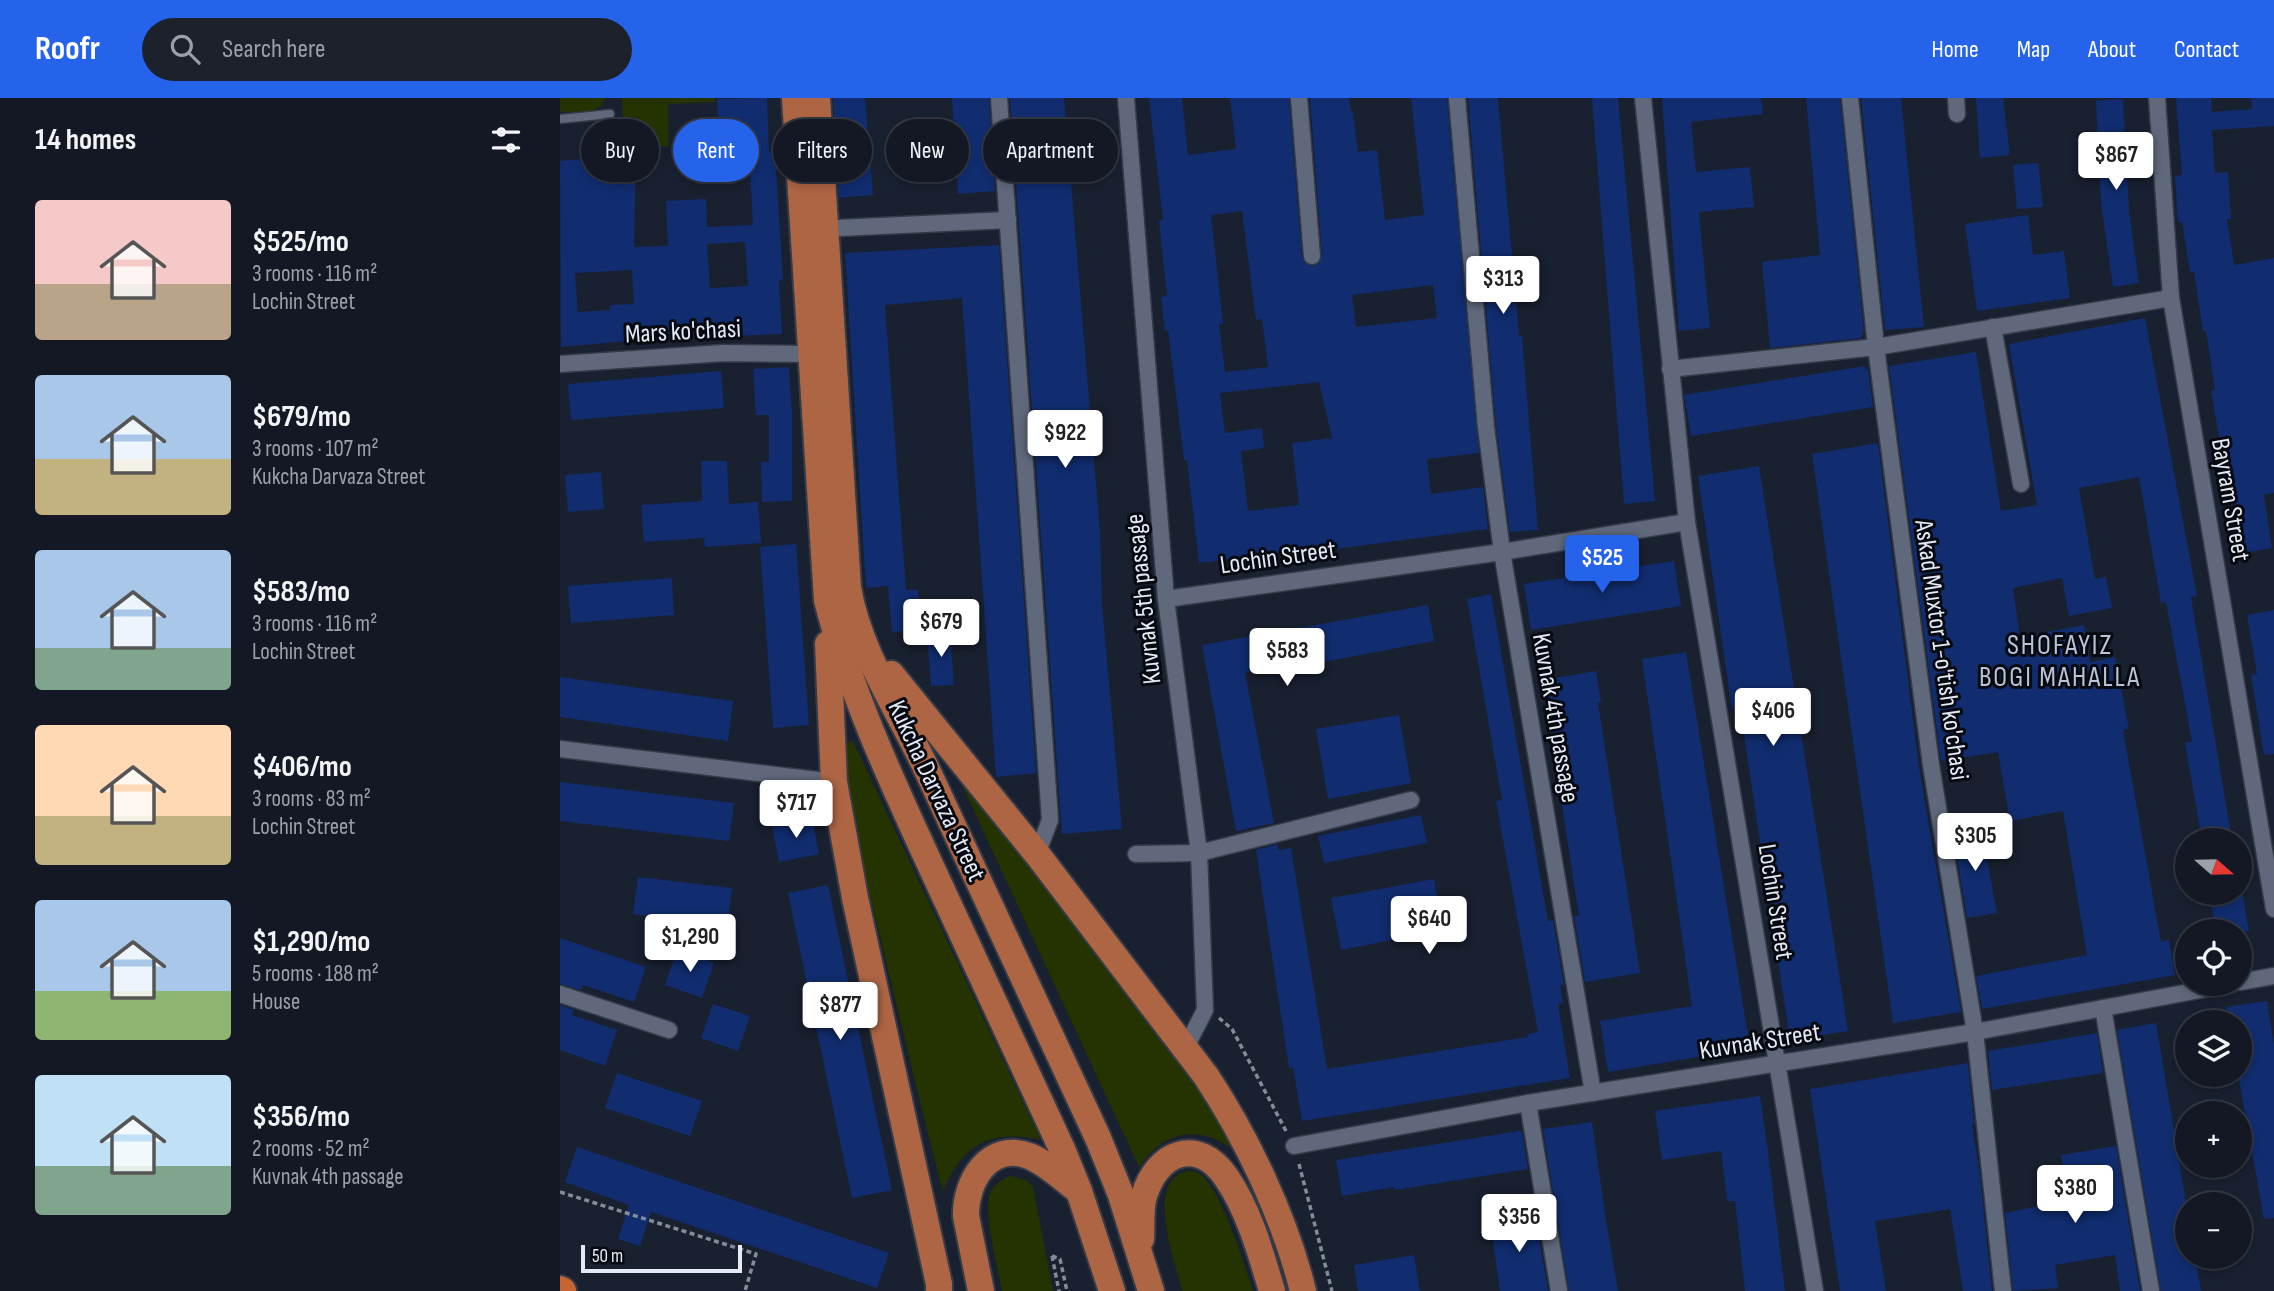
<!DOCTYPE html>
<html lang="en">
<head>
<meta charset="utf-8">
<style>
  :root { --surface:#131824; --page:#1c212c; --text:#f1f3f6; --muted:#9da0a6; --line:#323741; --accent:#2563eb }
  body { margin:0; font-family:"Sofia Sans Condensed",sans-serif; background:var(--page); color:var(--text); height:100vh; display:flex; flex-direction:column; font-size:26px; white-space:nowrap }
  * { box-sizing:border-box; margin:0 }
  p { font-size:23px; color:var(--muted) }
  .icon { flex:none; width:38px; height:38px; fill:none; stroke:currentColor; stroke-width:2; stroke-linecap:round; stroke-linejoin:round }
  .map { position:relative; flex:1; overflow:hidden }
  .side { display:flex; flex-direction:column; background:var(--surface); width:560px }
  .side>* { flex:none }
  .hud { position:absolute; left:21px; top:21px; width:665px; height:63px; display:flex; gap:14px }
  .needle { width:46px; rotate:110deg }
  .tools { position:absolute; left:1615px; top:730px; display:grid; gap:14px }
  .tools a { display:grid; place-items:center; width:77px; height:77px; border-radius:50%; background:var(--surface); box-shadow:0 4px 10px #0003,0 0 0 2px var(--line); font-size:35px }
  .scale { position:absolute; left:21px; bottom:18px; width:161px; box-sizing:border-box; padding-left:7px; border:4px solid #e5eaf5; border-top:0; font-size:19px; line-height:24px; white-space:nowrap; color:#e5eaf5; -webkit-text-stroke:5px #070a11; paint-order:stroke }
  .price { position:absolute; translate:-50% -60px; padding:0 16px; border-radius:7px; background:#fff; color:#222; font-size:23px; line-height:46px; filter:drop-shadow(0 2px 4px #0008) }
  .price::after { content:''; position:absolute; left:50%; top:42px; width:21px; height:16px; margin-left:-10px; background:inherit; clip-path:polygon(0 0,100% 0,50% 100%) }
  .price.on { background:var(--accent); color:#fff }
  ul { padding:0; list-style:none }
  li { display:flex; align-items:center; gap:21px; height:175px; padding:0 35px }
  li span { display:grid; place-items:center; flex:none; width:196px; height:140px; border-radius:7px; color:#555 }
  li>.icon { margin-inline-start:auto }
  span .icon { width:84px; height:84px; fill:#fffc; stroke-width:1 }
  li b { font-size:30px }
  h2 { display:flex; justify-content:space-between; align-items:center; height:84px; padding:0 35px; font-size:30px }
  .chip { padding:0 24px; border-radius:32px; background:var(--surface); box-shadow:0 4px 10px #0003,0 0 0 2px var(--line); font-size:24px; line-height:63px }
  .chip.on { background:var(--accent); color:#fff }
  header { display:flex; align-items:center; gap:42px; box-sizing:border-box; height:98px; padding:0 35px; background:var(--accent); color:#fff }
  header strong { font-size:33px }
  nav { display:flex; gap:38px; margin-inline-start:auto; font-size:24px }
  .search { width:490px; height:63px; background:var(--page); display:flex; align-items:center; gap:18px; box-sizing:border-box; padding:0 24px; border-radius:38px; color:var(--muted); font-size:26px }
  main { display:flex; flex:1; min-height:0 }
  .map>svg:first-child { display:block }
  .green { fill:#243300 }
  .building { fill:#112d6f; fill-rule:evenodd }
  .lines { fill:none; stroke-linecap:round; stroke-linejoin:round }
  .service-casing { stroke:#363b48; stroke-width:11 }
  .minor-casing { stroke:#363b48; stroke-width:19 }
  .primary-casing { stroke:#363b48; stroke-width:30 }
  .trunk-casing { stroke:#363b48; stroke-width:32 }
  .path { stroke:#858b99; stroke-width:3.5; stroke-dasharray:5 3.5; stroke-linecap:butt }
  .service { stroke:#60697c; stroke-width:8 }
  .minor { stroke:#60697c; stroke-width:16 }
  .primary { stroke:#ae6544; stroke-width:26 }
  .trunk { stroke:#c86432; stroke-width:28 }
  .labels { text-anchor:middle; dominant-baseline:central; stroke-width:6; stroke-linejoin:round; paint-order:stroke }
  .street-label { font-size:26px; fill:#e5eaf5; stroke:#070a11 }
  .neighbourhood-label { font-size:28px; letter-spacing:2px; fill:#b9c4d8; stroke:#070a11 }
</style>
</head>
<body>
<header>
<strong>Roofr</strong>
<div class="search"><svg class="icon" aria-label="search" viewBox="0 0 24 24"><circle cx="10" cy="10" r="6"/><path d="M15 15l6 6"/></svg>Search here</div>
<nav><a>Home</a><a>Map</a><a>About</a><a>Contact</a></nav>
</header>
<main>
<section class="side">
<h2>14 homes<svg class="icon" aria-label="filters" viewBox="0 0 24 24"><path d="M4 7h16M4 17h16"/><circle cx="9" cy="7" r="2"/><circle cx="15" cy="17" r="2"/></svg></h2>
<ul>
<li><span style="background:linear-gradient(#f6c9c9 60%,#b9a48a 0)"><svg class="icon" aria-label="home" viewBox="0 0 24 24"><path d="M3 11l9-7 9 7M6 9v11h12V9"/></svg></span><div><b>$525/mo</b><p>3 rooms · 116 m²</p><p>Lochin Street</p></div></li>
<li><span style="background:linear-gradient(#a9c7e8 60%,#c2b280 0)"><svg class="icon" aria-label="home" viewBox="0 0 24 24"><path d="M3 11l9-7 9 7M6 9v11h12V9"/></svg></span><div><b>$679/mo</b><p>3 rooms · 107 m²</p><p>Kukcha Darvaza Street</p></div></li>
<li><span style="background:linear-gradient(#a9c7e8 70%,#7fa58c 0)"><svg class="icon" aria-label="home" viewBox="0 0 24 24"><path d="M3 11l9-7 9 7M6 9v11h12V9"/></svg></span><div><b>$583/mo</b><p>3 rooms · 116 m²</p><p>Lochin Street</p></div></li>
<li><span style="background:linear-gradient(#ffd9b3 65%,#c2b280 0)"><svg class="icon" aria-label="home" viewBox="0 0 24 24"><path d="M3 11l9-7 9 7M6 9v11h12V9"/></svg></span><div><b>$406/mo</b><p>3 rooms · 83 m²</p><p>Lochin Street</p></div></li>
<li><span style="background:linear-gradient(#a9c7e8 65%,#8fb573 0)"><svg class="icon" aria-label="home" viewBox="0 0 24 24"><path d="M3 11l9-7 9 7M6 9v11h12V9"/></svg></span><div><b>$1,290/mo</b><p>5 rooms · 188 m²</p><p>House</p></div></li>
<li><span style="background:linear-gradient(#bfe0f5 65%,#7fa58c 0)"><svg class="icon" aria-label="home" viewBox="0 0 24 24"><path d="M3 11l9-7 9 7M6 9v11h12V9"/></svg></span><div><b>$356/mo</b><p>2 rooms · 52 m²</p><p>Kuvnak 4th passage</p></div></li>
</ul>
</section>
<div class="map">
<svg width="1714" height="1193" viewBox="0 0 1714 1193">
  <rect width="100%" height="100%" fill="#192030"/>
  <!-- green -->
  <g class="green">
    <path d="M0,0H45C40,18 16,13 0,14Z"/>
    <path d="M62,0H155V4L108,6L109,48L64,52Z"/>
    <path d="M293,643L481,1042C431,1031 403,1045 383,1093C360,1007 340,920 319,834C304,773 282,708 287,645Z"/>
    <path d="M395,672L623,967L660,1023L673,1051C637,1026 604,1033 579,1069Z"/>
    <path d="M628,1073C634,1073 639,1074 643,1078C663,1098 684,1165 693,1193H622C616,1165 583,1081 628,1073Z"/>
    <path d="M450,1078L466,1082L473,1089L493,1193H442C438,1171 423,1114 430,1095C434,1086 441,1082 450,1078Z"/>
  </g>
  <!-- building -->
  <g class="building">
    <path d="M207,0L209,54H215L223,182L219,183L222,236L90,241L1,249L0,63L76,56L74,149L108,148L106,103L146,101L147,129L193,127L188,38L159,39L157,1ZM185,144L188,188L150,190L147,146ZM72,172L74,206L50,207V212L18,214L15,175Z"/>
    <path d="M273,0H305L313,97L279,100Z"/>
    <path d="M392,0H429L435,93L398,96Z"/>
    <path d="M450,0H504L540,433L542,506L562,731L502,736Z"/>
    <path d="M589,0H622L628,57L676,51L670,0H729L742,159L744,164L752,168L758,166L762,157L750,0H789L791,13H793L798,54L817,52L825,122L864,117L851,0H887L919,355L867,361L871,396L923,389L928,431L744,455V452L639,465L627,362H624L608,232L605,233L601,199L607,198L599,123L603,122ZM682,113L696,222L702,221L708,269L665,274L659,226L663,225L651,117ZM873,187L877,220L796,229L792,197ZM759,284L772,340L732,345L739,407L688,413L681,353L704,350L702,330L665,335L660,295Z"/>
    <path d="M908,0H938L959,238H962L978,432L950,434L936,328Z"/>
    <path d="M1032,0H1058L1095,403L1064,406Z"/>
    <path d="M1102,0H1201L1203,16L1131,24L1136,74L1190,69L1194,109L1139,114L1150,230L1119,233Z"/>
    <path d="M1246,0H1280L1304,234L1302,235V240L1210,250L1202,164L1260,157Z"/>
    <path d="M1301,0H1341L1364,229L1325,232Z"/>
    <path d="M1416,0H1443L1450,57L1420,60Z"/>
    <path d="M1616,0H1651L1652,14L1692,11L1691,0H1714V28L1652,32L1655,75L1668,74L1671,121H1667L1674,167L1714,160V395L1704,397L1712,450L1683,455L1669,373L1665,374L1651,292H1655L1646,233H1643L1634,174H1630L1622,124H1618L1615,78L1622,77Z"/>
    <path d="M1563,1L1569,113L1579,185L1553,189L1541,105L1536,3Z"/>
    <path d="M1478,65L1483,109L1457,111L1453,67Z"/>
    <path d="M1468,117L1473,157L1504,153L1510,200L1417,213L1405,126Z"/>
    <path d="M439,147L476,675L436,679L402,200L325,207L346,492H358L361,532L332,534L328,488L306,490L285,155Z"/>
    <path d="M1585,220L1637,498L1631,499L1672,742H1642L1625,645L1632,643L1606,504L1601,505L1579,379L1519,390L1535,481L1546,479L1552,510L1509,518L1502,480L1453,490L1460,539L1524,527L1530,564L1555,559L1569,631L1563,632L1601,844L1609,842L1615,877L1422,911L1416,878L1527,857L1503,713L1450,723L1438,654L1381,663L1329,268L1416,254L1441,413L1477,407L1449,246Z"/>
    <path d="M1305,268L1306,272L1308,271L1313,309L1131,338L1124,297Z"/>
    <path d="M229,269L232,315V403L202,404L201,364H209V317H196L193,271Z"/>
    <path d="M161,273L164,310L11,322L8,286Z"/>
    <path d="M1318,345L1359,669L1401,914L1333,925L1252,356Z"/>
    <path d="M141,363H167L169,406L198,404L201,445L145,449L144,440L84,444L81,407L142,403Z"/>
    <path d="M1199,368L1288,933L1230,942L1180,610L1172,611L1138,378Z"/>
    <path d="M41,374L44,411L8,414L5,377Z"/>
    <path d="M236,446L249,627L213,630L200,449Z"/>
    <path d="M1114,463L1121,508L971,532L964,486Z"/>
    <path d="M112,480L114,517L11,525L8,488Z"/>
    <path d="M931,496L988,823L993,822L1004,887L1000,888L1003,905L998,906L1010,980L742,1023L733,969L729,970L696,752L717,746L718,752L731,750L767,971L968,939V936L978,934L936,703L942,702L907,501Z"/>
    <path d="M868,507L874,543L742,568V564L685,575L714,725L676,733L642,547Z"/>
    <path d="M1714,512V656L1704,657L1691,577L1697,576L1687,517Z"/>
    <path d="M390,533L394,587L371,588L367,535Z"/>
    <path d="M1126,554L1190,950L1048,974L1040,923L1132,908L1082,561Z"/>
    <path d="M1036,573L1041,604L1038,605L1080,875L1025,884L1014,818H1019L983,582Z"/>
    <path d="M0,579L173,603L168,643L0,619Z"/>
    <path d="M839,617L851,685L768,701L756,631Z"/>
    <path d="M0,684L174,705L169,743L0,723Z"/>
    <path d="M861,717L867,745L764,765L758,738Z"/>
    <path d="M252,719L259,756L219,764L212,728Z"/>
    <path d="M1421,729L1437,815L1407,820L1393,734Z"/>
    <path d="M78,779L172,790L167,828L73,816Z"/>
    <path d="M874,781L883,832L781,852L771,800Z"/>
    <path d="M268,787L332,1092L292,1100L228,795Z"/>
    <path d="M1649,794H1682L1689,833H1656Z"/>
    <path d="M0,840L86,869L74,904L23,887L21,892L0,886Z"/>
    <path d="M117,852L154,865L142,900L105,887Z"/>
    <path d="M1707,903L1714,947V1120L1704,1121L1678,976H1680V924H1669L1666,909Z"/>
    <path d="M153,906L190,918L178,953L141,940Z"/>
    <path d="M0,907L14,912L12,917L57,932L45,968L0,952Z"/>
    <path d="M1596,925L1628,1117V1158H1635L1641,1193H1601L1557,932Z"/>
    <path d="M1537,935L1543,975L1432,992L1428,953Z"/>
    <path d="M1408,965L1414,1025L1412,1026L1420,1078L1432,1193H1403L1390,1111L1315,1123L1326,1193H1280L1250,991Z"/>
    <path d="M57,975L142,1003L130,1038L45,1010Z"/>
    <path d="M1200,998L1208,1053L1225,1193H1185L1175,1103H1167L1161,1053L1102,1062L1095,1013Z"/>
    <path d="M1032,1024L1045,1116L1058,1193H1009L983,1031Z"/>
    <path d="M959,1033L962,1034L968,1071L835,1092L834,1089L782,1098L776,1062Z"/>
    <path d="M1556,1048L1580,1193H1560L1555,1157L1495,1167L1498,1190L1453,1193L1445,1115L1508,1102L1501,1057Z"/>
    <path d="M17,1049L329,1155L317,1190L91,1114L80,1148L58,1141L69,1107L5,1084Z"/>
    <path d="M975,1115L988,1193H940L930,1122Z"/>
    <path d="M854,1157L860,1193H798L794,1167Z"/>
  </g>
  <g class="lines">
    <!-- service casing -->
    <g class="service-casing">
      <path id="service" d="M0,21L50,16"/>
    </g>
    <!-- minor casing -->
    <g class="minor-casing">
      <g id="minor">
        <path d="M439,0L490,722L477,756"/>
        <path d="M566,0L606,501L639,755L645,912L626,949"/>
        <path d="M739,0L752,158"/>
        <path d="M897,0L926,329L942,454L1033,995"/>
        <path d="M1083,0L1127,424L1255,1193"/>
        <path d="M1290,0L1316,249L1371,667L1415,934L1443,1193"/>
        <path d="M1396,0L1397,16"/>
        <path d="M1597,0L1611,200L1714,811"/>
        <path d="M258,131L448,122"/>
        <path d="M1433,229L1461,386"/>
        <path d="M0,266L164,255L250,256"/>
        <path d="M1110,271L1316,249L1611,200"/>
        <path d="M606,501L942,454L1127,424"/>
        <path d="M0,651L274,684"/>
        <path d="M576,756L639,755L851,702"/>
        <path d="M1680,884L1714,878"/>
        <path d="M0,896L109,932"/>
        <path d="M1543,910L1591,1193"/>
        <path d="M968,1005L999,1193"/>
        <path d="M734,1048L968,1005L1415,934L1672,886"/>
      </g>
    </g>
    <!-- primary casing -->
    <g class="primary-casing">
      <g id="primary">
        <path d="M235,0L267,502C291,597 333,686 374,775C417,867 459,959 502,1051L519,1093L552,1193"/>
        <path d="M257,0L288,490C299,555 340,614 368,674C425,796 481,918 538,1040L561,1097L591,1193"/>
        <path d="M268,546L274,684L295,800L379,1186V1193"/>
        <path d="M331,576L477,756L646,978C687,1040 725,1120 743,1193"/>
        <path d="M581,1141C582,1127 580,1111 584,1098C597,1054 637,1038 666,1079C689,1112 701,1156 712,1193"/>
        <path d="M421,1193L406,1118C405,1084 429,1043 469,1058C487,1065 504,1082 519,1093"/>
      </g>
    </g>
    <!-- trunk casing -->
    <g class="trunk-casing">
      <path id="trunk" d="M0,1192L2,1193"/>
    </g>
    <!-- path -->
    <g class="path">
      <path d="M659,920L672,931L726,1033"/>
      <path d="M739,1066L772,1193"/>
      <path d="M0,1094L196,1156L185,1193"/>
      <path d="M492,1158L500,1161L507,1193"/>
      <path d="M492,1158L499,1193"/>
    </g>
    <!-- service -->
    <use href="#service" class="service"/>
    <!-- minor -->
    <use href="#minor" class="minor"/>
    <!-- primary -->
    <use href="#primary" class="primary"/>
    <!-- trunk -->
    <use href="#trunk" class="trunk"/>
  </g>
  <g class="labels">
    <!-- street labels -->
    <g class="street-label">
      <text transform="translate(123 234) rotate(-3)">Mars ko'chasi</text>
      <text transform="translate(1670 402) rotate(80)">Bayram Street</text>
      <text transform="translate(718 460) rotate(-8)">Lochin Street</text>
      <text transform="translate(584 501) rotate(-96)">Kuvnak 5th passage</text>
      <text transform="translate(1381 552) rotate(82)">Askad Muxtor 1-o'tish ko'chasi</text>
      <text transform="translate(995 620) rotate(80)">Kuvnak 4th passage</text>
      <text transform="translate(376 693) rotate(65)">Kukcha Darvaza Street</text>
      <text transform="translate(1215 804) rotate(81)">Lochin Street</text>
      <text transform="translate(1200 944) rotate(-9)">Kuvnаk Street</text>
    </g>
    <!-- neighbourhood labels -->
    <g class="neighbourhood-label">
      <text x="1500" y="547">SHOFAYIZ<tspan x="1500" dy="32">BOGI MAHALLA</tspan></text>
    </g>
  </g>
</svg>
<div class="tools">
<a><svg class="needle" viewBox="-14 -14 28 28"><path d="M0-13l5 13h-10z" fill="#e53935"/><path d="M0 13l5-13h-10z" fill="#9da0a6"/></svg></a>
<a><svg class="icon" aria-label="locate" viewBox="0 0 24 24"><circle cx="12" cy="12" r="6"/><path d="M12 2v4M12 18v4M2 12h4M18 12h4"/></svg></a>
<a><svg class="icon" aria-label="layers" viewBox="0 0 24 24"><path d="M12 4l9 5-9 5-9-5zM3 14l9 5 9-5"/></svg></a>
<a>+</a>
<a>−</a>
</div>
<div class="scale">50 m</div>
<b class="price" style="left:1556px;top:94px">$867</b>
<b class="price" style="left:943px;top:218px">$313</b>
<b class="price" style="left:505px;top:372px">$922</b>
<b class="price on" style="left:1042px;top:497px">$525</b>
<b class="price" style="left:381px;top:561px">$679</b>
<b class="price" style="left:727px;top:590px">$583</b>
<b class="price" style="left:1213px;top:650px">$406</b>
<b class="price" style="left:236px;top:742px">$717</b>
<b class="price" style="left:1415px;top:775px">$305</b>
<b class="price" style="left:869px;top:858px">$640</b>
<b class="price" style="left:130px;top:876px">$1,290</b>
<b class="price" style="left:280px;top:944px">$877</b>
<b class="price" style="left:1515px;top:1127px">$380</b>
<b class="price" style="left:959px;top:1156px">$356</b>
<div class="hud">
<a class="chip">Buy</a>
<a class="chip on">Rent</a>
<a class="chip">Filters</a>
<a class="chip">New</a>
<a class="chip">Apartment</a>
</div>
</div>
</main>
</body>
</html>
